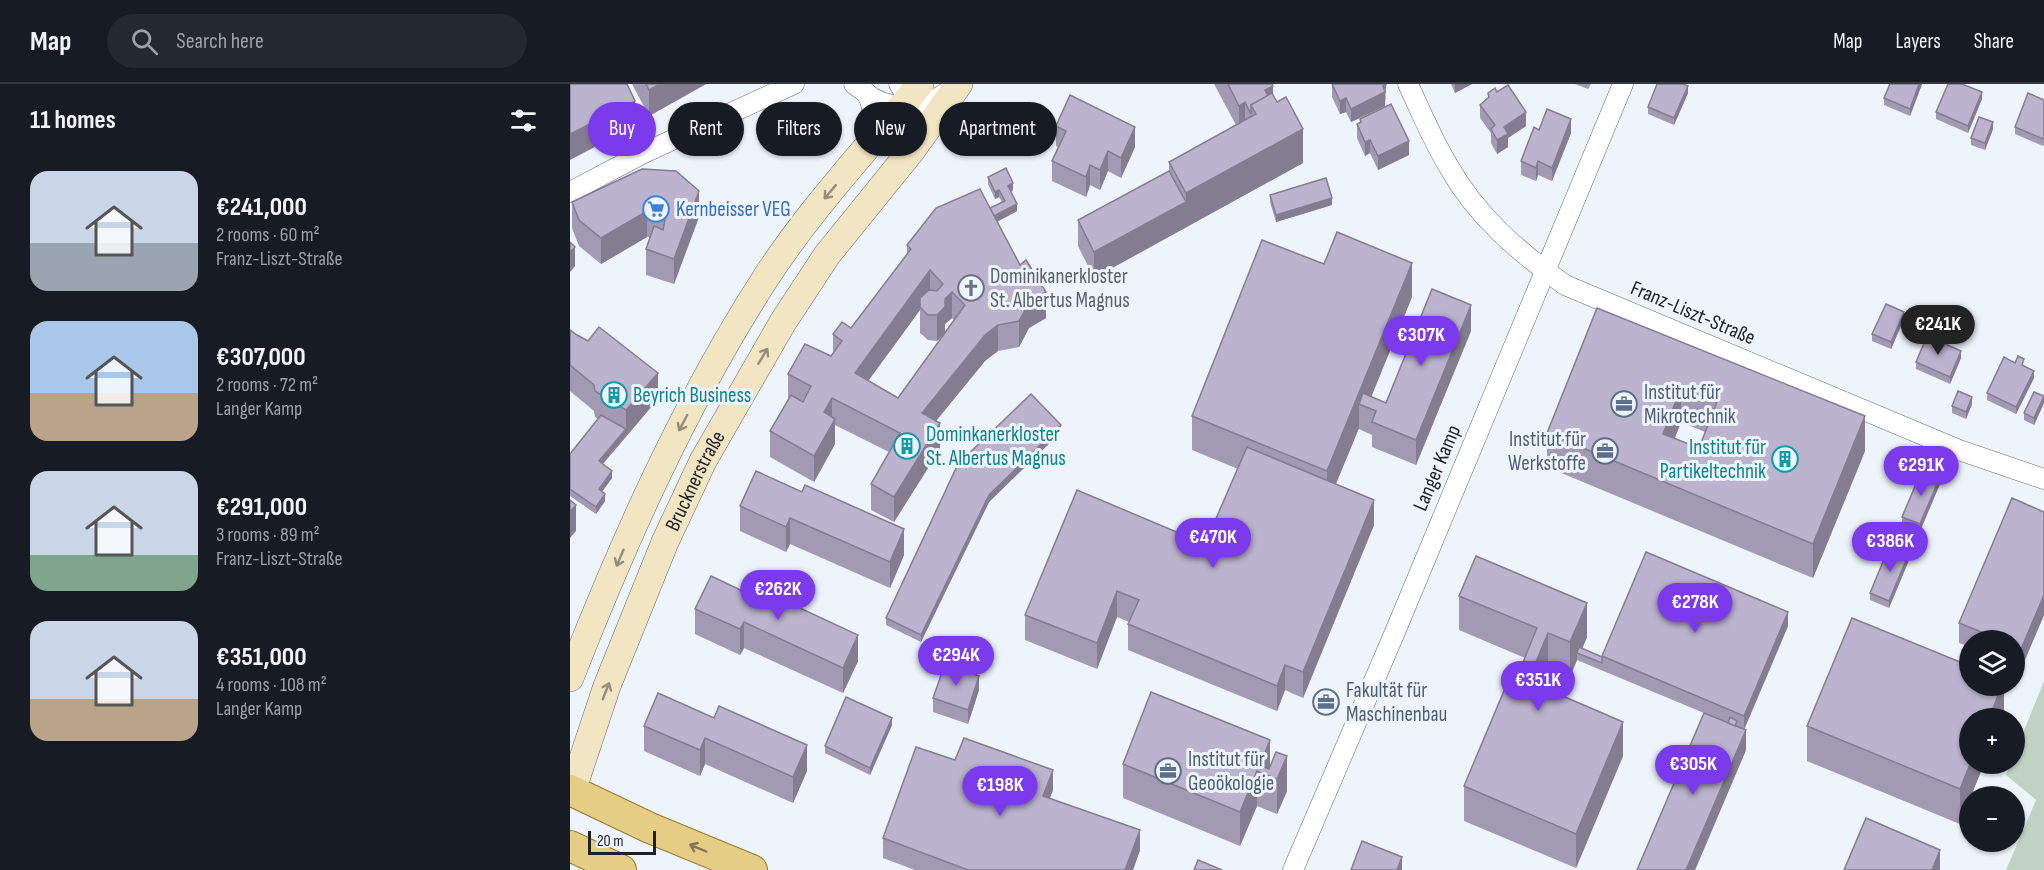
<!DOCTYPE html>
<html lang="en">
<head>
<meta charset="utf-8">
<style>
  :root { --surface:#171b24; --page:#242831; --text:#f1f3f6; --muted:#9ea1a6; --line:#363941; --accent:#7c3aed }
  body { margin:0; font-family:"Sofia Sans Condensed",sans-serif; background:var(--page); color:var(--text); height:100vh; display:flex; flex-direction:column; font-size:22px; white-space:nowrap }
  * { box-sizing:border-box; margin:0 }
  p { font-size:20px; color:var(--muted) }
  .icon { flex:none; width:33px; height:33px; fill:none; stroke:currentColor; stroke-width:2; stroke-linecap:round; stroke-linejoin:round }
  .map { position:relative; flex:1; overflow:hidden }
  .side { display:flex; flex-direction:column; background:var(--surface); width:570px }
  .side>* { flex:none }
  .hud { position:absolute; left:18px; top:18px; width:570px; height:54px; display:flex; gap:12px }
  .fabs { position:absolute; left:1389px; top:546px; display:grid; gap:12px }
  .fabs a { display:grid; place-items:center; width:66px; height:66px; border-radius:50%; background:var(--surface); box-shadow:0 2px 4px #0004; font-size:30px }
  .scale { position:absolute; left:18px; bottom:15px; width:68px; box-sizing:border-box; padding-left:6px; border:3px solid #1f2124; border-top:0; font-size:16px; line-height:21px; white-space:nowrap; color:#1f2124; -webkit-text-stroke:4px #eef4fc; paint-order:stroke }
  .price { position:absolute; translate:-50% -51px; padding:0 14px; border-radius:21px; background:var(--accent); color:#fff; font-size:20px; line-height:39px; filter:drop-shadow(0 2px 3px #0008) }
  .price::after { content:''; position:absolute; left:50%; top:36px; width:18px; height:14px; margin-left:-9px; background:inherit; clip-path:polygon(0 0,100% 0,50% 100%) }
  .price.selected { background:#222; color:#fff }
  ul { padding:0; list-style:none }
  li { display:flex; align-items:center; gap:18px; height:150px; padding:0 30px }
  li span { display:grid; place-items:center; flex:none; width:168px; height:120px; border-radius:18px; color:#555 }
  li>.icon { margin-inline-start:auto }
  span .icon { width:72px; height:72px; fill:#fffc; stroke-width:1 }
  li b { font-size:26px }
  h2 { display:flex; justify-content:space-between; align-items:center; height:72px; padding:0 30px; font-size:26px }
  .pill { padding:0 21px; border-radius:27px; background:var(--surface); box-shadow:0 2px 4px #0004; font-size:21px; line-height:54px }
  .pill.selected { background:var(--accent); color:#fff }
  header { display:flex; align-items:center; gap:36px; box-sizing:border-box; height:84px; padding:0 30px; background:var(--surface); border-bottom:2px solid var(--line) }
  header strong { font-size:28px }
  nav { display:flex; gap:33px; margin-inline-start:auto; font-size:21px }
  .search { width:420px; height:54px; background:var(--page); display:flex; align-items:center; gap:15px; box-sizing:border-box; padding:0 21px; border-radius:33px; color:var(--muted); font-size:22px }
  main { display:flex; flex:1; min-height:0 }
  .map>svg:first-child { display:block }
  .green { fill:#c0d3c2 }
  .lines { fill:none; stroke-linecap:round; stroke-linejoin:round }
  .street-casing { stroke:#646970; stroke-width:21 }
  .secondary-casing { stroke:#646970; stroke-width:28 }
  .primary-casing { stroke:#957b2e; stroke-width:32 }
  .street { stroke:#fff; stroke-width:20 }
  .secondary { stroke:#f2e6c2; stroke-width:27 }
  .primary { stroke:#e5cd85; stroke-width:30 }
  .wall { fill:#a29ab2; fill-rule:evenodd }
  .shaded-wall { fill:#847d91 }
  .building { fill:#bcb3cf; stroke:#847d91; stroke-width:1.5; fill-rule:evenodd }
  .oneway { stroke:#938d7b }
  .oneway2 { stroke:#827754 }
  .labels { text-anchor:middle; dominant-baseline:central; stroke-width:6; stroke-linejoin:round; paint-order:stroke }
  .shop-label { font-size:21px; fill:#366cbe; stroke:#eef4fc; text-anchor:start }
  .worship-label { font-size:21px; fill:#5b616d; stroke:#eef4fc; text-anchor:start }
  .street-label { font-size:21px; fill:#1f2124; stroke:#eef4fc }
  .service-label { font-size:21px; fill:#4e5e75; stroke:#eef4fc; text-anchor:start }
  .culture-label { font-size:21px; fill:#0d838f; stroke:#eef4fc; text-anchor:start }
</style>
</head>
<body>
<header>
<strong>Map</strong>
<div class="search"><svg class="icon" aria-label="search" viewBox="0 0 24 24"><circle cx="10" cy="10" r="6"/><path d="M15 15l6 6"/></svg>Search here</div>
<nav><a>Map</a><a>Layers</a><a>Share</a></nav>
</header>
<main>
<section class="side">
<h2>11 homes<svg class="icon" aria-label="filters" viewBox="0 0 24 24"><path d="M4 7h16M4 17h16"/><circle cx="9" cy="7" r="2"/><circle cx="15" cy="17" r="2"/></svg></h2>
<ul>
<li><span style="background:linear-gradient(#c9d6e8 60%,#9aa5b1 0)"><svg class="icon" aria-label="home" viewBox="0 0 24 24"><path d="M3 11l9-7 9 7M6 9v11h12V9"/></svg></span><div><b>€241,000</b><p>2 rooms · 60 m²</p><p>Franz-Liszt-Straße</p></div></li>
<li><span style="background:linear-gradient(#a9c7e8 60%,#b9a48a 0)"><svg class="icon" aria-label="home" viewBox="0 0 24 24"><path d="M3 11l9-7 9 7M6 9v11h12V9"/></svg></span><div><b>€307,000</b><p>2 rooms · 72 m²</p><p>Langer Kamp</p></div></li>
<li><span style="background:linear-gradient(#c9d6e8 70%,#7fa58c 0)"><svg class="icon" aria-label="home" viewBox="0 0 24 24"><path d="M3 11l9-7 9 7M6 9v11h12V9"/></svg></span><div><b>€291,000</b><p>3 rooms · 89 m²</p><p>Franz-Liszt-Straße</p></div></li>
<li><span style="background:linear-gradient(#c9d6e8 65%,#b9a48a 0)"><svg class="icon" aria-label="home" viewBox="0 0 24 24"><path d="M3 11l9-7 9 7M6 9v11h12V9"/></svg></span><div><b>€351,000</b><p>4 rooms · 108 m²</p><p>Langer Kamp</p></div></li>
</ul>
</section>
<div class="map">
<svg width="1474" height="786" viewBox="0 0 1474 786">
  <rect width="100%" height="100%" fill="#eef4fc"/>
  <!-- green -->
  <path class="green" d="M1474,597V786H1436L1466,716L1436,691L1440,680H1444L1445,669Z"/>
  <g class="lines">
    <!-- street casing -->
    <g class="street-casing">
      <g id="street">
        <path d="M284,0C287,3 293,6 296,9C307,25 302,45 298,62"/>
        <path d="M838,0C851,28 863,57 879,83C907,133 950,169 995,201L1389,366L1474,395"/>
        <path d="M296,9C319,29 360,24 382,4"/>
        <path d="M329,76C337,58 343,16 329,0"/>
        <path d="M0,108L74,69L224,0"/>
        <path d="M723,786L825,548L1053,0"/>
      </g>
    </g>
    <!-- secondary casing -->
    <g class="secondary-casing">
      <g id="secondary">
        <path d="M0,594C54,456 115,319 195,195C240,125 298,64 350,0"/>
        <path id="s1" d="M2,707L37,602L95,458L133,377L213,238L257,171L342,66L389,0"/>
      </g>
    </g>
    <!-- primary casing -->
    <g class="primary-casing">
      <g id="primary">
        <path d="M0,706L80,744L182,786"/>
        <path d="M0,762L51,786"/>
      </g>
    </g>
    <!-- street -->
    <use href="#street" class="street"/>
    <!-- secondary -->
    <use href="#secondary" class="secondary"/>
    <!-- primary -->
    <use href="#primary" class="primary"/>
  </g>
  <!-- wall -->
  <g class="wall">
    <path d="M62,0H136L79,32Z"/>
    <path d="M644,0H702L703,12L733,79L524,194L508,162V136L599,87V78L666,41Z"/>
    <path d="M762,0L816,14L815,15V22L781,38L776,28L770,30L762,13Z"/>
    <path d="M881,0H902L885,9Z"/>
    <path d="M1005,0H1021L1018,5Z"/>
    <path d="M1320,0H1352L1340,32L1314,21V14Z"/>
    <path d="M927,8L956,42L938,54V63L927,70L921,59V49L910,34V21L918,14V9Z"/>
    <path d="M1118,9L1104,41L1078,30V23Z"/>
    <path d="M1412,15L1398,49L1366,35V28Z"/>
    <path d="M1474,16V60L1473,62L1445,50V43Z"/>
    <path d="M790,35L839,71L808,86L800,69L795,72L787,54V40L790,39Z"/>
    <path d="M486,42L565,63L551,94L538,87L530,106L520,101L516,113L482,97V77L488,63L486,62Z"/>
    <path d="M1423,45L1415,66L1401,61V54Z"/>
    <path d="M969,46L1001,49L982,97L968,91L966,97L951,91V77Z"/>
    <path d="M418,93L443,106L440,108L447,127L427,138L476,234L459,244L449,263L428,267L415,277L366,337L370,365L324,438L301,426V400L319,368L265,341V360L244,398L200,373V347L218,316V290L261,272L263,269V250L281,244L337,171V161L432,118L429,113L425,115L418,100ZM350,226V249L358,256L367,257L375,249L328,314L298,297ZM382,234L384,236L375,248V240Z"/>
    <path d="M700,111L762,121L706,138L700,118Z"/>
    <path d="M2,118L129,133L104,200L76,191V165L80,153H77L31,180L9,162L2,144Z"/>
    <path d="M842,213L801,313L816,319L901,247L846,381L802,363V351L789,345V344L766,400L804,441L733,614L715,606L707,627L558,566V540L559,538L547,533L527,585L455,556V531L635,460L668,385L622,366V332Z"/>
    <path d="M1027,224L1295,367L1243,494L977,383V349ZM1111,338L1135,348L1129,364L1105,354Z"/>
    <path d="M1334,235L1321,265L1302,257V250Z"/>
    <path d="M0,246L88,315L33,380L42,394L32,407L35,417L26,430L0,412V370L28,335L25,333L24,327L0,307Z"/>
    <path d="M1391,274L1380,300L1346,285V278Z"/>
    <path d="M1454,282L1464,294L1446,330L1417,316V309Z"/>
    <path d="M1474,319L1464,341L1454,336V329Z"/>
    <path d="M1402,320L1396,335L1382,329V322Z"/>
    <path d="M491,348L419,418L351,558L316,541V534L388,380Z"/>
    <path d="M186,387L334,471L320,504L220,460L216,468L170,447V422Z"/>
    <path d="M1370,400L1350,447L1332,440V433Z"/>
    <path d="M1474,428V531L1451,585L1444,582V556H1400V563L1389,559V539Z"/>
    <path d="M1339,476L1319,524L1300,516V509Z"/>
    <path d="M141,492L288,577L273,609L174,564L170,571L125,550V525Z"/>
    <path d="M889,512L1017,553L1012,564L1032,573V572L1218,542L1174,645L1176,666L1125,786H1067L1134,629L1007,576L1000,593L978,584L970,603L1053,672L1006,784L894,737V702L947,593L955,574L889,546Z"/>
    <path d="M1434,602V631L1433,634H1400V680H1414L1401,712H1400V716L1390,740L1237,677V642Z"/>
    <path d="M409,606L398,640L363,628V614Z"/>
    <path d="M88,609L237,687L223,719L135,680L130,692L74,667V642Z"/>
    <path d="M322,641L300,691L255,669V662Z"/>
    <path d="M385,676L483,706L480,714L570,766L563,786H345L313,774V754Z"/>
    <path d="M553,680L700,682L717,707L707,730L687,722L670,762L553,714Z"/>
  </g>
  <!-- shaded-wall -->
  <g class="shaded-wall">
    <path d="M90,0H136L79,32V6Z"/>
    <path d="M885,0H902L885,9Z"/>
    <path d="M1349,0H1352L1340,32V25Z"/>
    <path d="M816,1L815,22L781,38V25Z"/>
    <path d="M703,2V27L686,30L695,6Z"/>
    <path d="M1118,2V9L1104,41V34Z"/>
    <path d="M1412,8V15L1398,49V42Z"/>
    <path d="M776,14V28L770,30V17Z"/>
    <path d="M65,17V42L0,76V50Z"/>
    <path d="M675,18V44L669,48V22Z"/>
    <path d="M956,28V42L938,54V63L927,70V56L934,43Z"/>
    <path d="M1001,35V49L982,97V84Z"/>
    <path d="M1423,38V45L1415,66V59Z"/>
    <path d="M565,43V63L551,94V74Z"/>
    <path d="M733,45V79L524,194V168L616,118V109Z"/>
    <path d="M800,56V69L795,72V58Z"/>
    <path d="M839,57V71L808,86V72Z"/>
    <path d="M538,67V87L530,106V86Z"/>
    <path d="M968,77V91L966,97V84Z"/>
    <path d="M520,81V101L516,113V93Z"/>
    <path d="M443,99V106L438,109V102Z"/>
    <path d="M429,106V113L425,115V108Z"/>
    <path d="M129,107V133L104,200V175Z"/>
    <path d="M762,114V121L706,138V131Z"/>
    <path d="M447,120V127L417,143V136Z"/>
    <path d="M77,127V153L31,180V154Z"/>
    <path d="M5,163V182L0,188V168Z"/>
    <path d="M842,179V213L797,323L789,320V344L757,421V387Z"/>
    <path d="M360,186V211L350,223V226L285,315V289Z"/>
    <path d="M382,208V234L375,240V215Z"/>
    <path d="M476,208V234L459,244L449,263V237L459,219Z"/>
    <path d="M901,221V247L846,381V356Z"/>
    <path d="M375,223V249L367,257V231Z"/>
    <path d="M1334,228V235L1321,265V258Z"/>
    <path d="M428,241V267L415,277L352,354V329L415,251Z"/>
    <path d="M1391,267V274L1380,300V293Z"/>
    <path d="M1464,287V294L1446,330V323Z"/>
    <path d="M88,289V315L29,384V377L56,345V326Z"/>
    <path d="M1111,304V338L1093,384V350Z"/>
    <path d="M1474,312V319L1464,341V334Z"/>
    <path d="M1402,313V320L1396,335V328Z"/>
    <path d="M262,314V339L254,328Z"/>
    <path d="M1295,332V367L1243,494V460Z"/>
    <path d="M265,335V360L244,398V372Z"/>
    <path d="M370,339V365L324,438V413Z"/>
    <path d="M491,341V348L419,418L351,558V551L419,411Z"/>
    <path d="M42,387V394L29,412V405Z"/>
    <path d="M1370,393V400L1350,447V440Z"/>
    <path d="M35,410V417L26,430V423Z"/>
    <path d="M804,416V441L733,614V588Z"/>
    <path d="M6,421V447L0,454V428Z"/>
    <path d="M220,434V460L216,468V443Z"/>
    <path d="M334,445V471L320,504V478Z"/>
    <path d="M1339,469V476L1319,524V517Z"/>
    <path d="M547,507V533L527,585V559Z"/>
    <path d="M1474,511V531L1451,585V565Z"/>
    <path d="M1017,519V553L1010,570L1007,569V576L1000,593V558Z"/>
    <path d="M1218,528V542L1174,646V632Z"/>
    <path d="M174,538V564L170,571V545Z"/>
    <path d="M978,549V584L958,632V597Z"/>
    <path d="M288,551V577L273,609V584Z"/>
    <path d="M715,581V606L707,627V602Z"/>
    <path d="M409,592V606L398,640V626Z"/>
    <path d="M1432,602H1434V631L1433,634H1419Z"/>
    <path d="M322,634V641L300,691V684Z"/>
    <path d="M1053,638V672L1006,784V750Z"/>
    <path d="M1176,646V666L1125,786H1116Z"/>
    <path d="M135,654V680L130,692V666Z"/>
    <path d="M700,656V691L690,681Z"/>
    <path d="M237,661V687L223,719V693Z"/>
    <path d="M717,672V707L707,730V695Z"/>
    <path d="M1400,680H1414L1401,712H1400V716L1390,740V705Z"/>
    <path d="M483,686V706L473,732V712Z"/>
    <path d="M687,687V722L670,762V728Z"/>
    <path d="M570,746V766L563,786H555Z"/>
    <path d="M1370,766V786H1362Z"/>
    <path d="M832,773V786H827Z"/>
  </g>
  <!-- building -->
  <g class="building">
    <path d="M0,0H57L65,17L0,50Z"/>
    <path d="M76,0H90L79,6Z"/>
    <path d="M658,0H702L703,2L695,6L698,12L681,21V30L675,18L669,22Z"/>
    <path d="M762,0H816V1L813,2L815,8L781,25L776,14L770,17Z"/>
    <path d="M1087,0H1113L1118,2L1104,34L1078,23Z"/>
    <path d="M1320,0H1349L1340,25L1314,14Z"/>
    <path d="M1378,0H1392L1412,8L1398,42L1366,28Z"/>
    <path d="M938,1L956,28L934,43L938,50L927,56L921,45L925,41L910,21L919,13L918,9L925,4L927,8Z"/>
    <path d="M702,9L707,18L716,13L733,45L616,109L599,78L686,30L681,21Z"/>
    <path d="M1458,9L1474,16V53L1473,55L1445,43Z"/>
    <path d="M500,11L565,43L551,74L538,67L530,86L520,81L516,93L482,77L496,47L486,42Z"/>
    <path d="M821,20L839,57L808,72L800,56L795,58L787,40L791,38L790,35Z"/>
    <path d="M977,25L1001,35L982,84L968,77L966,84L951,77L964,43L969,46Z"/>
    <path d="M1409,33L1423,38L1415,59L1401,54Z"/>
    <path d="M436,84L443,99L438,102L447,120L424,132L420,124L435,117L429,106L425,108L418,93Z"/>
    <path d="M72,85L106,87L129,107L104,175L76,165L84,142L93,146L96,130L77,127L31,154L9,136L2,118Z"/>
    <path d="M599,87L616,118L524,168L508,136Z"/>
    <path d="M756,94L762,114L706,131L700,111Z"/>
    <path d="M410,105L450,181L456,176L476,208L459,219L449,237L428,241L415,251L352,329L370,339L324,413L301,400L330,349L262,314L254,328L265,335L244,372L200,347L221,311L233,318L241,302L218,290L235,260L261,272L272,257L263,250L272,238L281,244L341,165L337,161L366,124ZM360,186L373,200L367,207L359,206L350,214V223L358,231H367L375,223V215L382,208L395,221L328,314L285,289Z"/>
    <path d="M767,148L842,179L757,387L622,332L692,156L754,180Z"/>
    <path d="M0,158L5,163L0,168Z"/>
    <path d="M862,205L901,221L846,356L802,338L806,327L789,320L793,309L816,319Z"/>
    <path d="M1316,220L1334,228L1321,258L1302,250Z"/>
    <path d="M1027,224L1295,332L1243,460L977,349ZM1111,304L1147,318L1129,364L1093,350Z"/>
    <path d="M29,243L88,289L56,326L25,307L24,301L0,281V246L7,251L18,257Z"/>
    <path d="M1357,252L1391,267L1380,293L1346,278Z"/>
    <path d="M1448,272L1454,275L1452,281L1464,287L1446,323L1417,309L1434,273L1445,279Z"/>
    <path d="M1388,307L1402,313L1396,328L1382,322Z"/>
    <path d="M1464,308L1474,312L1464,334L1454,329Z"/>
    <path d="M461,310L491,341L419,411L351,551L316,534L388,380Z"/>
    <path d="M31,331L56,345L29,377L42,387L29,405L35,410L26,423L0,405V370Z"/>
    <path d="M677,363L804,416L733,588L715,581L707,602L558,540L569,516L547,507L527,559L455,531L507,406L635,460Z"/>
    <path d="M1352,386L1370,393L1350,440L1332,433Z"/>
    <path d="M186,387L232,408L235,401L334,445L320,478L220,434L216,443L170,422Z"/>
    <path d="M1442,414L1474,428V511L1451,565L1444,562V556H1431L1389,539Z"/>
    <path d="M0,416L6,421L0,428Z"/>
    <path d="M1320,461L1339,469L1319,517L1300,509Z"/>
    <path d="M1076,468L1218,528L1174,632L1032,572Z"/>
    <path d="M906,472L1017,519L1000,558L978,549L958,597L1053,638L1006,750L894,702L941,590L947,593L967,544L889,512Z"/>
    <path d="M141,492L185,513L189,505L288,551L273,584L174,538L170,545L125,525Z"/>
    <path d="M1282,534L1400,582V602H1432L1419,634H1400V680L1390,705L1237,642Z"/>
    <path d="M1009,563L1032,573V579L1007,569Z"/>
    <path d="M375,580L409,592L398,626L363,614Z"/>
    <path d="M581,608L700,656L690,681L699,685L706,668L717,672L707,695L687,687L670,728L553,680Z"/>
    <path d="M88,609L144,634L149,622L237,661L223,693L135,654L130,666L74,642Z"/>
    <path d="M276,613L322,634L300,684L255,662Z"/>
    <path d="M1134,629L1176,646L1116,786H1067Z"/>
    <path d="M1160,633L1167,637L1165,642L1158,639Z"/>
    <path d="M394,654L483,686L473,712L570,746L555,786H398L313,754L346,663L385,676Z"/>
    <path d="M1296,734L1370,766L1362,786H1274Z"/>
    <path d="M792,757L832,773L827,786H781Z"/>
    <path d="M628,776L652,786H624Z"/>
  </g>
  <!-- one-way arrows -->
  <defs><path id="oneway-shaft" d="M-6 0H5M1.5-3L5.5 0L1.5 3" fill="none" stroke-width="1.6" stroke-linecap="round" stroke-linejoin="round" transform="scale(1.5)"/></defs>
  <g class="oneway">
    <use href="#oneway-shaft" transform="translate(260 108) rotate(130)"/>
    <use href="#oneway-shaft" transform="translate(193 272) rotate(-59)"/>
    <use href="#oneway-shaft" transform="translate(113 339) rotate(118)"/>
    <use href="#oneway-shaft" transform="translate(50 474) rotate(113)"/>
    <use href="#oneway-shaft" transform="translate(36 607) rotate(-69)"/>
  </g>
  <use class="oneway2" href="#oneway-shaft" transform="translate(128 764) rotate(-157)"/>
  <!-- icons -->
  <defs>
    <g id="supermarket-ring" transform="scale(1.35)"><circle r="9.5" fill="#eef4fc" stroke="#3f7fe0" stroke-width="1.5"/><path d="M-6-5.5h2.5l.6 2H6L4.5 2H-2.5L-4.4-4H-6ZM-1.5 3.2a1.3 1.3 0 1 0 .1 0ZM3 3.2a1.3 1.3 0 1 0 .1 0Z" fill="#3f7fe0"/></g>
    <g id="church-ring" transform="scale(1.35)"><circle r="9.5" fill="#eef4fc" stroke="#6b7280" stroke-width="1.5"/><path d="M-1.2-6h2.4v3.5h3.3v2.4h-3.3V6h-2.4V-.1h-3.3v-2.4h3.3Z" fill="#6b7280"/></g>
    <g id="building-ring" transform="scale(1.35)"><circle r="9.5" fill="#eef4fc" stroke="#0f9aa8" stroke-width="1.5"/><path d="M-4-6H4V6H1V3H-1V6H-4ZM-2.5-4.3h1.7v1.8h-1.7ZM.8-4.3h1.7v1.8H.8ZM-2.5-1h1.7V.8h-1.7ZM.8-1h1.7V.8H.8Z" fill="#0f9aa8"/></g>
    <g id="office-ring" transform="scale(1.35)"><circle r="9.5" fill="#eef4fc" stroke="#5c6f8a" stroke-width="1.5"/><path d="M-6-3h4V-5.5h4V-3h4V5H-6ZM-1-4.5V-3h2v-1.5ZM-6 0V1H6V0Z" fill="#5c6f8a"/></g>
  </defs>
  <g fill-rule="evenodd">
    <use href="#supermarket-ring" x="86" y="125"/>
    <use href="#church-ring" x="401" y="204"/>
    <use href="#building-ring" x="44" y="311"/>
    <use href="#office-ring" x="1054" y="320"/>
    <use href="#building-ring" x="337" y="362"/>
    <use href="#office-ring" x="1035" y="367"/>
    <use href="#building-ring" x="1215" y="375"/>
    <use href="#office-ring" x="756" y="618"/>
    <use href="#office-ring" x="598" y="687"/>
  </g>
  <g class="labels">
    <!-- shop labels -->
    <g class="shop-label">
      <text x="106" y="125">Kernbeisser VEG</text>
    </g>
    <!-- worship labels -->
    <g class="worship-label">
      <text x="420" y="192">Dominikanerkloster<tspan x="420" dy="24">St. Albertus Magnus</tspan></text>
    </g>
    <!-- street labels -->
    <g class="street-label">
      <text transform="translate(1123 229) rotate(23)">Franz-Liszt-Straße</text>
      <text transform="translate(867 384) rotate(-67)">Langer Kamp</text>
      <text stroke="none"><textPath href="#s1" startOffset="334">Brucknerstraße</textPath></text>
    </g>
    <!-- service labels -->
    <g class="service-label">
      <text x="1074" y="308">Institut für<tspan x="1074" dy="24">Mikrotechnik</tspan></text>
      <text x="1016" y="355" text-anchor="end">Institut für<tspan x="1016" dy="24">Werkstoffe</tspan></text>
      <text x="776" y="606">Fakultät für<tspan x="776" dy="24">Maschinenbau</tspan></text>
      <text x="618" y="675">Institut für<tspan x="618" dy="24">Geoökologie</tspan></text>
    </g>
    <!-- culture labels -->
    <g class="culture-label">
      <text x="63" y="311">Beyrich Business</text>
      <text x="356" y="350">Dominkanerkloster<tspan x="356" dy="24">St. Albertus Magnus</tspan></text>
      <text x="1196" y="363" text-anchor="end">Institut für<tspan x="1196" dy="24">Partikeltechnik</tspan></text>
    </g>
  </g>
</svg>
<div class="fabs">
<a><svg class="icon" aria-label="layers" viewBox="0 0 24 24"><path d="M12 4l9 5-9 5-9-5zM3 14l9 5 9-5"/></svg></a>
<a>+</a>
<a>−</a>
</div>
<div class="scale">20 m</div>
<b class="price selected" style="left:1368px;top:272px">€241K</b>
<b class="price" style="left:851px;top:283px">€307K</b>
<b class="price" style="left:1351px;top:413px">€291K</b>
<b class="price" style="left:643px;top:485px">€470K</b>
<b class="price" style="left:1320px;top:489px">€386K</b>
<b class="price" style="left:208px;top:537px">€262K</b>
<b class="price" style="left:1125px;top:550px">€278K</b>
<b class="price" style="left:386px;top:603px">€294K</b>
<b class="price" style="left:968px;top:628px">€351K</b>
<b class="price" style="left:1123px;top:712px">€305K</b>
<b class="price" style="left:430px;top:733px">€198K</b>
<div class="hud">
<a class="pill selected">Buy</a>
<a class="pill">Rent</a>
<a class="pill">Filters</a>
<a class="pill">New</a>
<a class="pill">Apartment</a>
</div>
</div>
</main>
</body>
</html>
